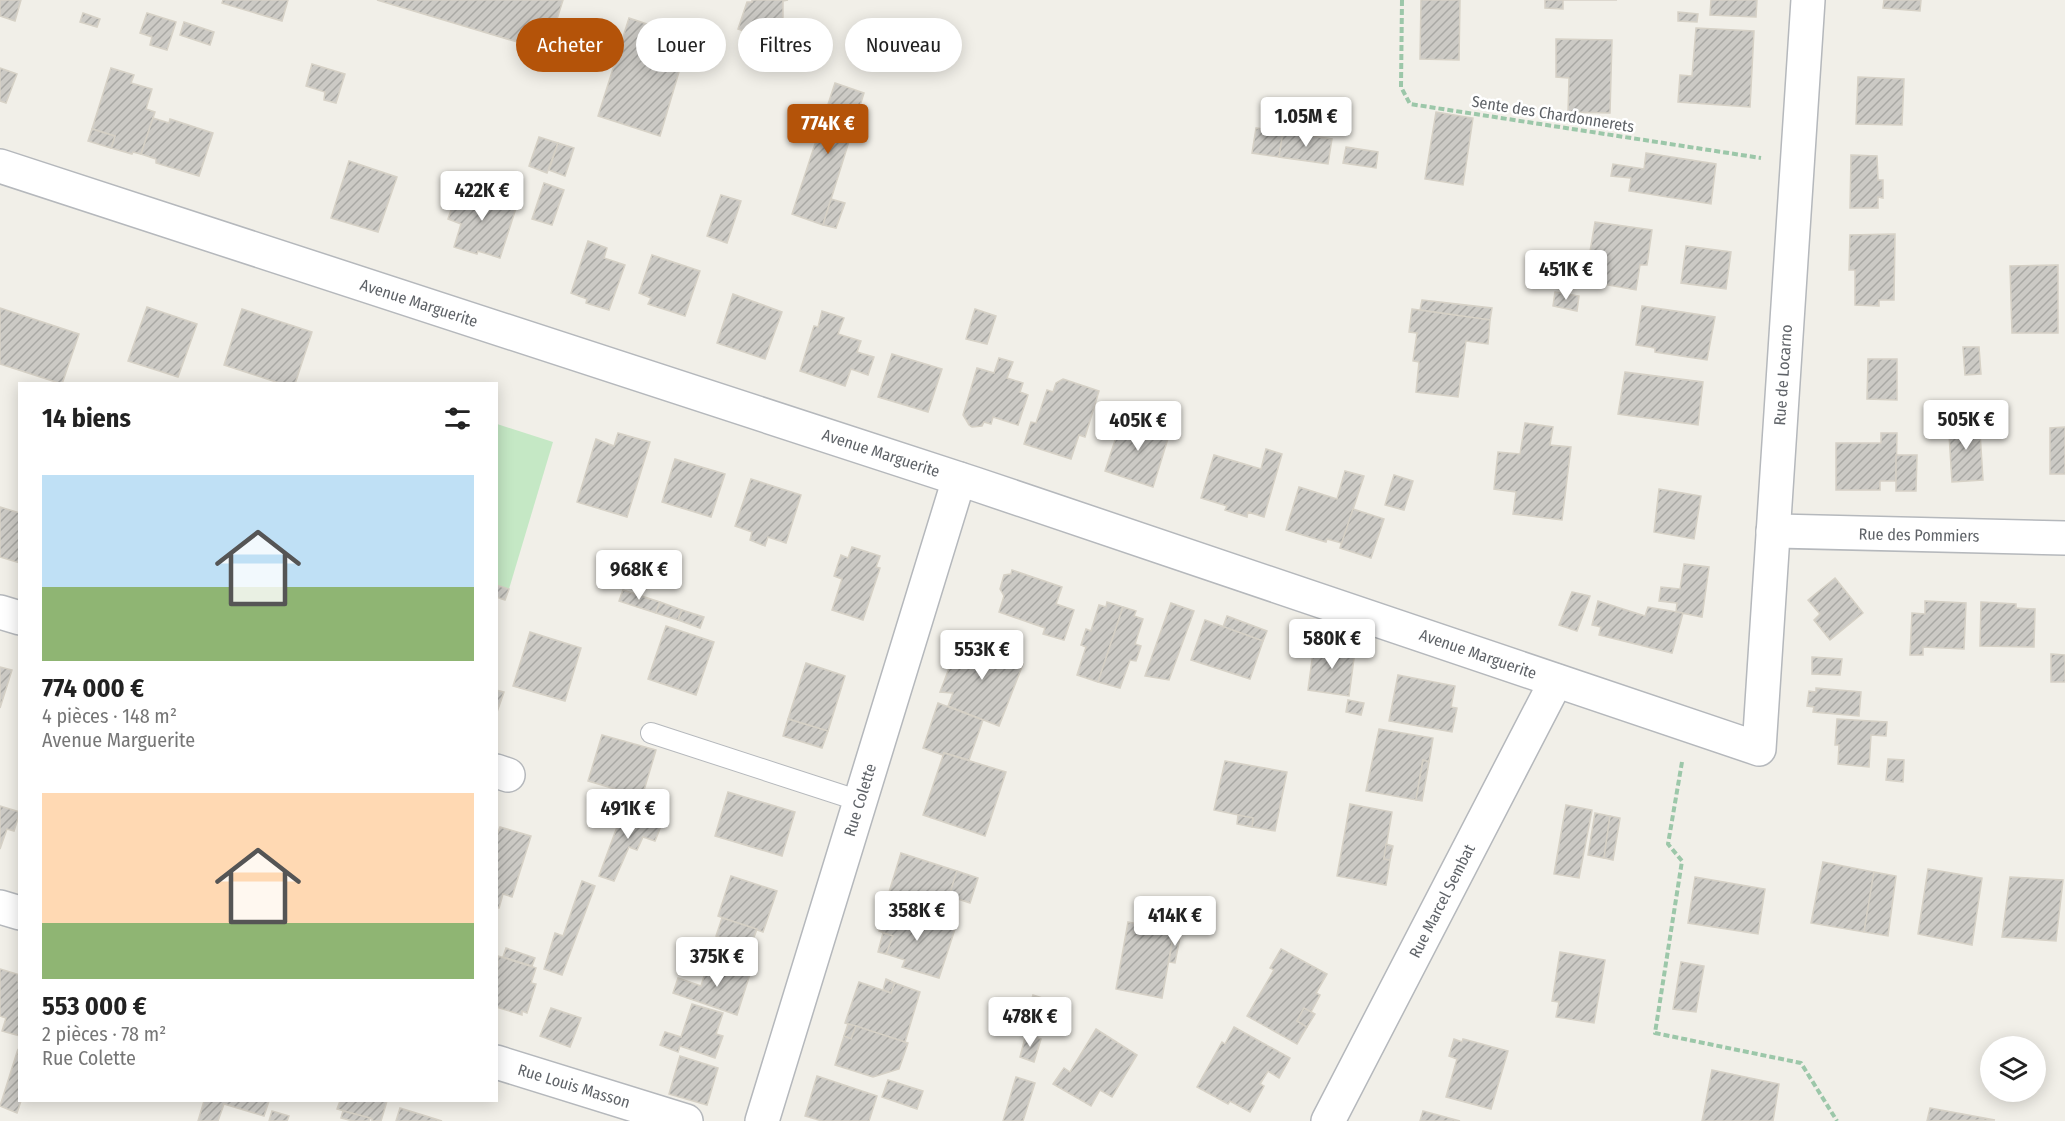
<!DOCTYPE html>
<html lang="fr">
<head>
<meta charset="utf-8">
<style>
  :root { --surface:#fff; --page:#f2f2f2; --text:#222; --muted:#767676; --accent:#b45309 }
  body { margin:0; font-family:"Fira Sans Condensed",sans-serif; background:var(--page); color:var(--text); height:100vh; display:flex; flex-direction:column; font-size:22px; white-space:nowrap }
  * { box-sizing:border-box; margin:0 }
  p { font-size:20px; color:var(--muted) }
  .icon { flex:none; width:33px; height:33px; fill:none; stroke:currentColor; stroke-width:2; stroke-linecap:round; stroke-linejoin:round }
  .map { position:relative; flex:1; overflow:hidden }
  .side { position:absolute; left:18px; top:382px; width:480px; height:720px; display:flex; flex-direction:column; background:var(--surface); border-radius:0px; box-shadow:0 3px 15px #0003 }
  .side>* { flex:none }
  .top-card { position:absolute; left:516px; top:18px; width:570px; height:54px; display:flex; gap:12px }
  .tools { position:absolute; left:1980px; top:1036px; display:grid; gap:12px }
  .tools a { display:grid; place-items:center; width:66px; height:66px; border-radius:50%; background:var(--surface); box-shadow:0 3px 15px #0003; font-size:30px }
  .price { position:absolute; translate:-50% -51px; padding:0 14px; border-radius:6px; background:#fff; color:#222; font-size:20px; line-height:39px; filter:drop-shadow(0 2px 3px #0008) }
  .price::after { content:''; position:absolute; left:50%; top:36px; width:18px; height:14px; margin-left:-9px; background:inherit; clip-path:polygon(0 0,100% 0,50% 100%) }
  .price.selected { background:var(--accent); color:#fff }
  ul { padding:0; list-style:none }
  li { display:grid; align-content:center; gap:12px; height:318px; padding:0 24px }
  li span { display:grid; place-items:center; height:186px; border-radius:0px; color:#555 }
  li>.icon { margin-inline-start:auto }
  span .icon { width:108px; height:108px; fill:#fffc; stroke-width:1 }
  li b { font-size:26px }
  h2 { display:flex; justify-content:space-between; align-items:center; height:72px; padding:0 24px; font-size:26px }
  .pill { padding:0 21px; border-radius:27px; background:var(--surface); box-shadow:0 3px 15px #0003; font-size:21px; line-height:54px }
  .pill.selected { background:var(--accent); color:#fff }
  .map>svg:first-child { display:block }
  .green { fill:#c5e8c5 }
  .building { fill:url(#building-hatch); stroke:#d6d1c6; stroke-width:1.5 }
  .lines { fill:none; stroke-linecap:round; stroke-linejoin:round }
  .lane-casing { stroke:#b5b8bc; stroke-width:22 }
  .street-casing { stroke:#b5b8bc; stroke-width:36 }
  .path { stroke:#9cc7a9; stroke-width:4; stroke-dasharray:6 3; stroke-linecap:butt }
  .lane { stroke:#fff; stroke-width:20 }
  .street { stroke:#fff; stroke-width:33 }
  .labels { text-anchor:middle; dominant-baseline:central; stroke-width:5; stroke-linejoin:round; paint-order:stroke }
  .street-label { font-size:16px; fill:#5f6368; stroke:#fff }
</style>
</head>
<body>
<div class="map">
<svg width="2065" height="1121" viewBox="0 0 2065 1121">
  <defs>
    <pattern id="building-hatch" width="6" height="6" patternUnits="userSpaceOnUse" patternTransform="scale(1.5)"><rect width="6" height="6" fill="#cccac5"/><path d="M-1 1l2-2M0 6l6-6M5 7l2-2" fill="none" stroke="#a9a8a4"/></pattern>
  </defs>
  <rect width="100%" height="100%" fill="#f1efe8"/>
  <!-- green -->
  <path class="green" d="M497,424L553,442L509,589L497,585Z"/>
  <!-- building -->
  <g class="building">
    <path d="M0,0H21L15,21L0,16Z"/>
    <path d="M223,0H288L282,21L222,3Z"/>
    <path d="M377,0H563L547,51Z"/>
    <path d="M752,0H788L783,1V33L755,35L738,29L747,2H752Z"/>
    <path d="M1421,0H1460L1459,60L1420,59Z"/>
    <path d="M1545,0H1617H1563V9L1545,8Z"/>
    <path d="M1711,0H1757L1756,17L1710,15Z"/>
    <path d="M1884,0H1921L1920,11L1883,8Z"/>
    <path d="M1678,12L1698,14L1697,22L1678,21Z"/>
    <path d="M83,13L100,19L97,27L80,22Z"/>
    <path d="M147,13L176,22L167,50L150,45L152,37L140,33Z"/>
    <path d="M629,18L689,38L660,136L598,116Z"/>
    <path d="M184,22L214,32L210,45L180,35Z"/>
    <path d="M1696,28L1754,31L1750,107L1678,102L1680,75L1692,76Z"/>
    <path d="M1556,39L1612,40L1610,113L1568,112L1569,78L1556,77Z"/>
    <path d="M312,64L345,74L336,103L324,100L325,92L306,86Z"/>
    <path d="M0,68L17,74L6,103L0,101Z"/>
    <path d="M111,68L134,75L131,83L152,89L146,109L155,112L141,154L133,152L132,154L111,148L115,136L92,129Z"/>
    <path d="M1858,77L1904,79L1902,125L1856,124Z"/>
    <path d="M835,83L864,93L823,225L792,214Z"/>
    <path d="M1436,112L1473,118L1463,185L1425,179Z"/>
    <path d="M153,118L169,123L170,119L213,133L199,176L156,163V159L141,154Z"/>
    <path d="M1256,128L1283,132L1279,157L1252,153Z"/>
    <path d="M92,129L115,136L111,148L88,141Z"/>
    <path d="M1283,132L1332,139L1328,164L1279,157Z"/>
    <path d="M539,137L558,143L547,173L529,166Z"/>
    <path d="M558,143L574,148L565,176L549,170Z"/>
    <path d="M1346,147L1378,152L1376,168L1343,163Z"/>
    <path d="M1646,153L1716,164L1711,204L1629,191L1631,178L1611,176L1613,164L1644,169Z"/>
    <path d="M1851,155L1877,156L1878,180H1883V198L1878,197V208H1850Z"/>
    <path d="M349,161L397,177L378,232L331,218Z"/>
    <path d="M544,183L564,190L552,225L532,219Z"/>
    <path d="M459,186L517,205L500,258L478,251L477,254L454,247L461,224L448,219Z"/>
    <path d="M721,195L741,201L727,243L707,236Z"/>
    <path d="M831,199L845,203L836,228L823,225Z"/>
    <path d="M1595,222L1652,230L1647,265H1640L1636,290L1585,281Z"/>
    <path d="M1895,234L1894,300H1879V306L1855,305V270H1849L1850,235Z"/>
    <path d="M588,241L607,248L604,258L625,265L609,310L586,303L587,299L571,293Z"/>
    <path d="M1686,246L1731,252L1726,289L1681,283Z"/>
    <path d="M652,255L700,271L685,316L648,304L651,298L639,293Z"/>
    <path d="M2058,265V333H2012L2010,266Z"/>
    <path d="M1555,292L1579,296L1577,311L1553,306Z"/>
    <path d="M733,294L782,312L765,359L717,343Z"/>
    <path d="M1422,300L1492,308L1490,320L1420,310Z"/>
    <path d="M1642,306L1715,317L1707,360L1655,352V348L1636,345Z"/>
    <path d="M147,307L197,324L178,377L128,361Z"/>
    <path d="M0,308L79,334L62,384L0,364Z"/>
    <path d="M242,309L312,332L295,384H282L224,365Z"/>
    <path d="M975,309L996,316L987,344L966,339Z"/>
    <path d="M1412,309L1490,320L1488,344L1466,341L1458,397L1416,392L1419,362L1413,361L1417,333L1409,332Z"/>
    <path d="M822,311L844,318L838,334L861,341L857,352L874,357L868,375L851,369L845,386L800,371L814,326L818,327Z"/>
    <path d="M1963,347H1979L1981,374L1965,375Z"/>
    <path d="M892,354L942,369L928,412L878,397Z"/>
    <path d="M999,358L1013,362L1007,378L1023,383L1020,392L1028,395L1018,425L993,417L991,424L984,422L982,426L972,427L969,425L963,415L977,368L994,373Z"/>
    <path d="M1868,359H1897V400L1867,399Z"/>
    <path d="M1625,372L1703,382L1698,425L1618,414Z"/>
    <path d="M1063,379L1099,391L1085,437L1079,435L1071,459L1024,444L1031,422L1036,423L1047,390L1053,392L1056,383Z"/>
    <path d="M1966,415L1974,421L1975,432H1980L1983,480L1952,482L1949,434L1953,433L1955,416Z"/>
    <path d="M1122,419L1170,432L1153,487L1105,471Z"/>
    <path d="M1525,423L1553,427L1550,445L1571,447L1562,520L1513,514L1516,492L1494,489L1498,452L1520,454Z"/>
    <path d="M2065,427V474H2050V428Z"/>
    <path d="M618,433L650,442L627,517L577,502L596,439L614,446Z"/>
    <path d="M1881,433H1897L1896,481H1880V490H1836V443H1881Z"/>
    <path d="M1266,449L1282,454L1264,517L1248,512L1247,517L1225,510L1227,506L1201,498L1214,455L1261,469Z"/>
    <path d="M1896,455H1917L1916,491H1896Z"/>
    <path d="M675,459L725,474L711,517L662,502Z"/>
    <path d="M1345,471L1364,476L1342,543L1327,539L1326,542L1286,530L1299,487L1337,499Z"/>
    <path d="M1394,475L1413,481L1404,510L1385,505Z"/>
    <path d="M751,479L801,495L786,543L768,537L765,546L750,540L752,532L735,526Z"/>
    <path d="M1659,489L1701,496L1694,539L1654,532Z"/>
    <path d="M0,507L20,513V563L0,557Z"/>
    <path d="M1353,509L1384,519L1371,558L1340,548Z"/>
    <path d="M852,547L880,556L876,567L880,568L863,620L832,610L842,579L834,576L841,555L848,558Z"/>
    <path d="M1684,564L1709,567L1702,617L1676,612L1677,603L1659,601L1661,587L1680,589Z"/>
    <path d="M1012,570L1062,587L1056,604L1074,610L1064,640L1043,634L1045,628L999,612L1004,596L1000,589L1004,575L1011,574Z"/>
    <path d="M1835,578L1863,613L1830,640L1814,620L1820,614L1808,600Z"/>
    <path d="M496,585L509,589L505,600L496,597Z"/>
    <path d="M623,590L660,602L656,613L619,601Z"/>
    <path d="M1572,592L1590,596L1577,631L1559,625Z"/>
    <path d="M1598,601L1645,616L1648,607L1683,613L1672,653L1599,635L1601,627L1592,625Z"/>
    <path d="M1925,601L1966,603L1964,649L1923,647V655H1910L1912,613L1925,614Z"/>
    <path d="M660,602L682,610L678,620L656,613Z"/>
    <path d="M1107,602L1123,607L1098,682L1077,675L1086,647L1081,645L1086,629L1091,631L1099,605L1106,607Z"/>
    <path d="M1981,602L2016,604V608L2035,609L2034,647L1980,646Z"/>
    <path d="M1171,603L1194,611L1169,680L1145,676Z"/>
    <path d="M1123,607L1136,611L1134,616L1143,619L1135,644L1141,646L1136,661L1130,660L1120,688L1098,682Z"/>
    <path d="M682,610L704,617L700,628L678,620Z"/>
    <path d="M1227,616L1267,631L1263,641L1223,627Z"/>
    <path d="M1205,620L1263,641L1250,679L1191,660Z"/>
    <path d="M666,626L714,642L696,695L648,679Z"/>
    <path d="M530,632L581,648L565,701L513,686Z"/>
    <path d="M970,634L1003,647L1002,656L1023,664L999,726L948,706L953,693L940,692L951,663L958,666Z"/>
    <path d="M1314,645L1355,651L1349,696L1308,690Z"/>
    <path d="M2051,654L2065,655V682H2051Z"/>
    <path d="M1812,657L1842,659L1840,675L1812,674Z"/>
    <path d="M806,663L845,676L828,731L788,719Z"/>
    <path d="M0,667L12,670L0,708Z"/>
    <path d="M1398,675L1455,686L1451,707L1457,708L1452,732L1389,721Z"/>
    <path d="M1816,688L1861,692L1859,716L1813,712L1814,707L1807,706L1809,691L1816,692Z"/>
    <path d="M496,690L504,692L496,715Z"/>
    <path d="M1348,700L1364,703L1361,715L1346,712Z"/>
    <path d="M938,703L983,720L969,760L944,753L943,755L923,748Z"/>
    <path d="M788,719L828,731L822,748L783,736Z"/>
    <path d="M1837,719L1887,722L1886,736L1871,735L1869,767L1838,764L1839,745H1835Z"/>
    <path d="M1379,729L1433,738L1429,762L1423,760L1416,800L1366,791Z"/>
    <path d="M602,735L656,750L642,797L588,781Z"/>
    <path d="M944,753L1006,772L985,836L923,815Z"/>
    <path d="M1888,759L1904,760L1903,782L1886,780Z"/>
    <path d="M1423,760L1429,762L1422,801L1416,800Z"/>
    <path d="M1225,761L1287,772L1275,831L1252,827L1253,818L1214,810Z"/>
    <path d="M728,792L795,812L782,856L715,836Z"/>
    <path d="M1350,804L1392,812L1384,859L1390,860L1386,885L1337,876Z"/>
    <path d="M1566,805L1592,810L1579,878L1554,874Z"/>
    <path d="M0,806L20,812L14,831L7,829L0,849Z"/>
    <path d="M624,808L663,821L655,841L643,837L637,850L629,847L614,881L599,876Z"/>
    <path d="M1595,813L1610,816L1604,858L1588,855Z"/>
    <path d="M1238,815L1253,818L1252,827L1237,824Z"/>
    <path d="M1610,816L1620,818L1613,860L1604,858Z"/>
    <path d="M500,827L531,836L512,897L503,894L499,908H496V838Z"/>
    <path d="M1386,844L1393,846L1390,860L1384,859Z"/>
    <path d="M901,853L957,871L942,919L886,902Z"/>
    <path d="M1823,862L1874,872L1864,932L1811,923Z"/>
    <path d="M1928,869L1982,878L1972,945L1918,934Z"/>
    <path d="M957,871L978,878L970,903L949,896Z"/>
    <path d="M1874,872L1896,876L1888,936L1864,932Z"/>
    <path d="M731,876L777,891L763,932L718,916Z"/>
    <path d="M1695,877L1765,889L1758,934L1688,923Z"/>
    <path d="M2010,877L2063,880L2056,941L2002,937Z"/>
    <path d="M582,881L595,886L562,975L544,969L555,933L563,936Z"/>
    <path d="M887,907L955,929L939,978L902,967L905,960L886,954L893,936L879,931Z"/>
    <path d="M722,918L757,929L750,948L716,936Z"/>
    <path d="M1128,922L1174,931L1162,998L1116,989Z"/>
    <path d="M1174,931L1181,932L1175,963L1169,962Z"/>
    <path d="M883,933L893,936L886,954L878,952Z"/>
    <path d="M506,948L535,958L532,966L503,957Z"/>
    <path d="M1281,949L1327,974L1316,993L1320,995L1311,1012L1304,1008L1297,1021L1307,1027L1297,1044L1247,1016L1274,970L1270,968Z"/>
    <path d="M1560,952L1605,960L1594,1023L1556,1017L1559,1002L1552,1001Z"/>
    <path d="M498,956L536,968L531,983L536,984L527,1013L522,1011V1015L496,1007Z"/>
    <path d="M709,960L750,974L737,1015L673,993L678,978L701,986Z"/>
    <path d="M1681,962L1704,966L1696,1012L1673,1009Z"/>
    <path d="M0,969L20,975L18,981L20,982V1036L2,1031L6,1018L0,1016Z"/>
    <path d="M886,979L895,983L891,993L883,990Z"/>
    <path d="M859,982L891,993L895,983L920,992L905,1042L845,1023Z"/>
    <path d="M1033,995L1058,1003L1053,1022L1027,1014Z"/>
    <path d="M692,1004L723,1013L716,1034L723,1036L715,1058L680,1046L678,1052L660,1045L665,1032L681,1037Z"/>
    <path d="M551,1008L581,1018L570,1047L540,1036Z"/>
    <path d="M1304,1008L1315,1014L1307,1027L1297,1021Z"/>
    <path d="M848,1024L856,1026L851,1039L844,1036Z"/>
    <path d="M856,1026L908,1043L899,1069L873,1077L835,1065L844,1036L851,1039Z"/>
    <path d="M1234,1027L1290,1058L1279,1078L1268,1071L1260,1084L1264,1086L1250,1112L1230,1101L1228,1104L1197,1087L1222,1042L1225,1044Z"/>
    <path d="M1096,1029L1137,1055L1112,1097L1100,1090L1091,1106L1053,1084L1064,1068L1070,1072Z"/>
    <path d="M1026,1034L1041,1039L1034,1062L1020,1057Z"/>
    <path d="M1454,1039L1462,1042L1463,1039L1508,1051L1491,1109L1446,1097L1457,1059L1449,1056Z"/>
    <path d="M18,1049L21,1101L17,1113L0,1106Z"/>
    <path d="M680,1056L718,1068L707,1105L669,1094Z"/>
    <path d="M1712,1070L1779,1084L1773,1121H1702Z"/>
    <path d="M817,1076L877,1096L869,1121H822L805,1116Z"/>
    <path d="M1016,1077L1035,1083L1023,1121H1003Z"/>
    <path d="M888,1080L923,1091L917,1109L882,1097Z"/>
    <path d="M204,1101H269L264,1116L224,1104L218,1121H198Z"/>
    <path d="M340,1101H387L381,1121H372V1119L370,1118L337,1109Z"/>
    <path d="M400,1108L442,1121H396Z"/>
    <path d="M1930,1108L1995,1120L1927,1121Z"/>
    <path d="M272,1111L289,1116L287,1121H269Z"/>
    <path d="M343,1111L370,1118L369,1121H353L341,1118Z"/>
    <path d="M1423,1111L1460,1121H1420Z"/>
  </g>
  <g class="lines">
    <!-- lane casing -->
    <g class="lane-casing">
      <path id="lane" d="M651,733L860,801"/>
    </g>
    <!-- street casing -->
    <g class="street-casing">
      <g id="street">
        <path d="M0,166L975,484L1759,749L1808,0"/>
        <path d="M1773,531L2065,538"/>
        <path d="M0,612L20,618"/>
        <path d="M496,771L508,775"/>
        <path d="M0,907L20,913"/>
        <path d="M496,1062L686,1121"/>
        <path d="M762,1121L959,479"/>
        <path d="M1328,1121L1556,681"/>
      </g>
    </g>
    <!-- path -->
    <g class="path">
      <path d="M1402,0L1401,87L1410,104L1761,158"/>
      <path d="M1682,762L1668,844L1682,861L1655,1033L1801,1063L1837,1121"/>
    </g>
    <!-- lane -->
    <use href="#lane" class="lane"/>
    <!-- street -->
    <use href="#street" class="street"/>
  </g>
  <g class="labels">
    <!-- street labels -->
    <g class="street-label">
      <text transform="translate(1553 114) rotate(9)">Sente des Chardonnerets</text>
      <text transform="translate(419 303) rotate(18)">Avenue Marguerite</text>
      <text transform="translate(1783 375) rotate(-86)">Rue de Locarno</text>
      <text transform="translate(881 453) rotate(18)">Avenue Marguerite</text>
      <text transform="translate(1919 535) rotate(1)">Rue des Pommiers</text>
      <text transform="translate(1478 654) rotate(19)">Avenue Marguerite</text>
      <text transform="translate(860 800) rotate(-73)">Rue Colette</text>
      <text transform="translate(1442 901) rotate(-63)">Rue Marcel Sembat</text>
      <text transform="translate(574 1086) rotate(17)">Rue Louis Masson</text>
    </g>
  </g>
</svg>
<div class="tools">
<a><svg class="icon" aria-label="layers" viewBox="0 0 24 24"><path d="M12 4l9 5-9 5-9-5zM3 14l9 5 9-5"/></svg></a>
</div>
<b class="price" style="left:1306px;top:148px">1.05M €</b>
<b class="price selected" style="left:828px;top:155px">774K €</b>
<b class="price" style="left:482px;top:222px">422K €</b>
<b class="price" style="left:1566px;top:301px">451K €</b>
<b class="price" style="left:1966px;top:451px">505K €</b>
<b class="price" style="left:1138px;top:452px">405K €</b>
<b class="price" style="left:639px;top:601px">968K €</b>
<b class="price" style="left:1332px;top:670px">580K €</b>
<b class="price" style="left:982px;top:681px">553K €</b>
<b class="price" style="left:628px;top:840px">491K €</b>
<b class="price" style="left:917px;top:942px">358K €</b>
<b class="price" style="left:1175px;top:947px">414K €</b>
<b class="price" style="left:717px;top:988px">375K €</b>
<b class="price" style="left:1030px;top:1048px">478K €</b>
<div class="top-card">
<a class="pill selected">Acheter</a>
<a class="pill">Louer</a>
<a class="pill">Filtres</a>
<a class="pill">Nouveau</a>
</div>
<section class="side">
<h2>14 biens<svg class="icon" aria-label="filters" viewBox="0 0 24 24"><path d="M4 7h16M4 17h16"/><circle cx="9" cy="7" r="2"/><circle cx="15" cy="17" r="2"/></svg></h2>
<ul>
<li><span style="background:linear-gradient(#bfe0f5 60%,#8fb573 0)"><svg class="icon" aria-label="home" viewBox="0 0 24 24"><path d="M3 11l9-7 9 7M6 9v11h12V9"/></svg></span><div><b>774 000 €</b><p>4 pièces · 148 m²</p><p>Avenue Marguerite</p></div></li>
<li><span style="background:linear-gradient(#ffd9b3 70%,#8fb573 0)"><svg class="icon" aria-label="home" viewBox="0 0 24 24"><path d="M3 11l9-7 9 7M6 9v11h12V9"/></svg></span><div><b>553 000 €</b><p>2 pièces · 78 m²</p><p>Rue Colette</p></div></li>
</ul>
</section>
</div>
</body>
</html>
